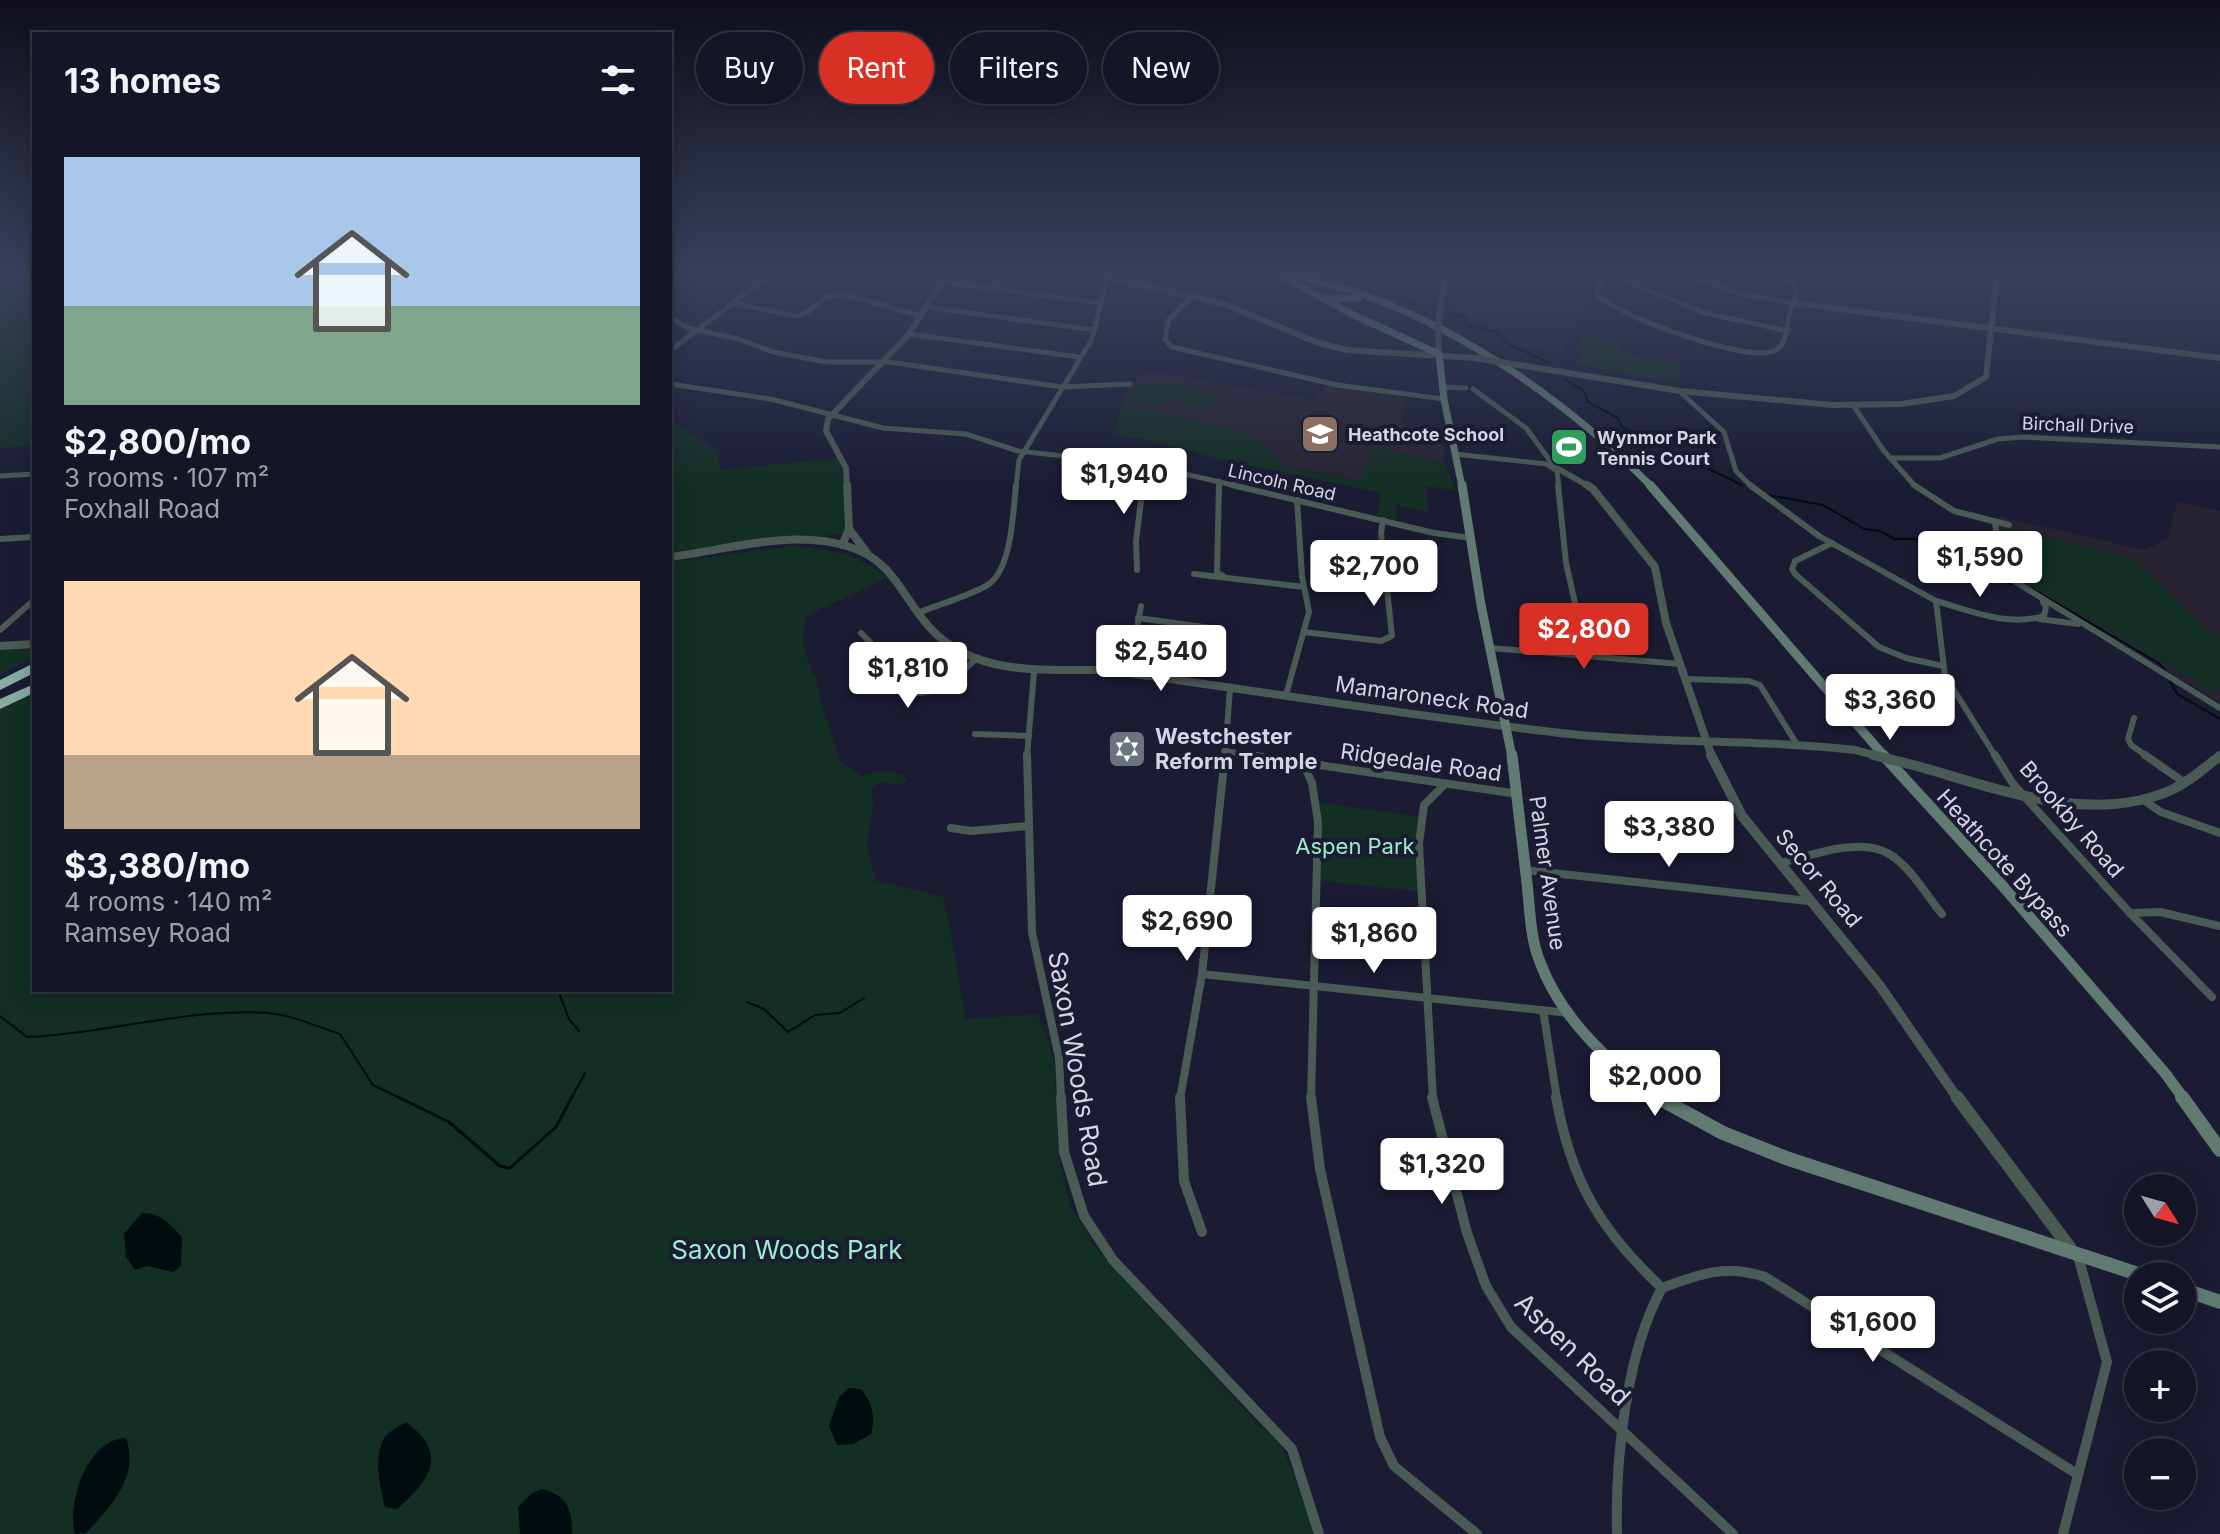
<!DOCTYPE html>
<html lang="en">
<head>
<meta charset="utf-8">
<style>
  :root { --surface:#141527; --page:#1d1e2f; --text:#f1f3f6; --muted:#9d9fa7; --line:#333444; --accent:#d93025 }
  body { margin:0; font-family:Inter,sans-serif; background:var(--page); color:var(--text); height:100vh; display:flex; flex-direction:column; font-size:30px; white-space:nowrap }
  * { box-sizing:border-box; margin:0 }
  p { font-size:26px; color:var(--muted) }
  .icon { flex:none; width:44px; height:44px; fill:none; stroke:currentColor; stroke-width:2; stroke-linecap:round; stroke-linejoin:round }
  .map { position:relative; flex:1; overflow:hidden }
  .side { position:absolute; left:32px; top:32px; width:640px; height:960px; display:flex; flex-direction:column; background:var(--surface); border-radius:0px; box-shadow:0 4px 20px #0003,0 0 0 2px var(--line) }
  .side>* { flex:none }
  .top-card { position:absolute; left:696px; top:32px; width:760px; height:72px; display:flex; gap:16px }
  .needle { width:52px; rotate:127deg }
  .tools { position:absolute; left:2124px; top:1174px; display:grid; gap:16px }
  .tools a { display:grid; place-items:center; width:72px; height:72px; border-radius:50%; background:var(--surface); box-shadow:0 4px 20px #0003,0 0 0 2px var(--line); font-size:40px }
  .price { position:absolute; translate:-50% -68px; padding:0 18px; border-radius:8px; background:#fff; color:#222; font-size:26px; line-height:52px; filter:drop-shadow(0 2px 4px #0008) }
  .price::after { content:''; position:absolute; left:50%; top:48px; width:24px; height:18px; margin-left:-12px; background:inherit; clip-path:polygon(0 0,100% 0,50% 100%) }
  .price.on { background:var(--accent); color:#fff }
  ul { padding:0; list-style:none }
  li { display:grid; align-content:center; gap:16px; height:424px; padding:0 32px }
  li span { display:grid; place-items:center; height:248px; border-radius:0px; color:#555 }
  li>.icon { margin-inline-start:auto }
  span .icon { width:144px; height:144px; fill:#fffc; stroke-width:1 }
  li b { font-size:34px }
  h2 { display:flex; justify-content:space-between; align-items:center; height:96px; padding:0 32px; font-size:34px }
  .pill { padding:0 28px; border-radius:36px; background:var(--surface); box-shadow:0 4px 20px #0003,0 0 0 2px var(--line); font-size:28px; line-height:72px }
  .pill.on { background:var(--accent); color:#fff }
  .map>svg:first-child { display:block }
  .built { fill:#222241 }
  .education { fill:#272333 }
  .green { fill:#132f23 }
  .water { fill:#000c0e }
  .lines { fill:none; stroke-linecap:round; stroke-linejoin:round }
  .stream-far1 { stroke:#000c0e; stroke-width:2 }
  .stream { stroke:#000c0e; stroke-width:3 }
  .minor-far3 { stroke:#4a5a55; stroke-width:5 }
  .minor-far2 { stroke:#4a5a55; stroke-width:6 }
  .minor-far1 { stroke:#4a5a55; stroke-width:8 }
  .minor { stroke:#4a5a55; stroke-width:10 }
  .tertiary-far3 { stroke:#4a5a55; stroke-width:6 }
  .tertiary-far2 { stroke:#4a5a55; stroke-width:8 }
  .tertiary-far1 { stroke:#4a5a55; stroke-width:10 }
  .tertiary { stroke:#4a5a55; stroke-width:13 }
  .secondary-far3 { stroke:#617b73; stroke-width:7 }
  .secondary-far2 { stroke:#617b73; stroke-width:9 }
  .secondary-far1 { stroke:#617b73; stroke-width:11 }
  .secondary { stroke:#617b73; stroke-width:14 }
  .motorway { fill:#84aca0; fill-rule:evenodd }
  .tertiary-bridge-far2 { stroke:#4a5a55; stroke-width:6 }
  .tertiary-bridge-far1 { stroke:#4a5a55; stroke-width:8 }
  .tertiary-bridge { stroke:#4a5a55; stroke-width:10 }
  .labels { text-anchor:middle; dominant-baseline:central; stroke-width:8; stroke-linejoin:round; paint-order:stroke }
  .far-street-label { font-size:18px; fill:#d4d5e6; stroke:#1b1c34 }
  .far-poi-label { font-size:18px; font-weight:bold; fill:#d4d5e6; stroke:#1b1c34; text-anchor:start }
  .street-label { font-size:22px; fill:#d4d5e6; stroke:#1b1c34 }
  .poi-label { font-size:22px; font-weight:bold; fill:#d4d5e6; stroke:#1b1c34; text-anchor:start }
  .park-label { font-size:22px; fill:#9aeec8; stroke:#1b1c34 }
  .near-street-label { font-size:26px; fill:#d4d5e6; stroke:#1b1c34 }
  .near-park-label { font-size:26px; fill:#9aeec8; stroke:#1b1c34 }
</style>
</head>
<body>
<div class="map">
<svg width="2220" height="1534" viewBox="0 0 2220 1534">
  <rect width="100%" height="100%" fill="#1b1c34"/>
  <!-- built -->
  <path class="built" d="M1458,279L1521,289L1524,285L1594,300L1578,316L1563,354L1520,347L1504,333L1451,310L1453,288Z"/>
  <!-- education -->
  <g class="education">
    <path d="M1150,371L1313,400L1328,384L1405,398L1402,424L1443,434L1445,464L1373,446L1362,481L1286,467L1260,441L1238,430L1123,405L1132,382Z"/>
    <path d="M2177,502L2220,511V702L2027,588L2008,571L1996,516L2145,550L2168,539Z"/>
  </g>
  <!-- green -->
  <g class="green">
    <path d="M0,275H34V445L0,449Z"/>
    <path d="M1586,335L1623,342L1618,352L1678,364L1679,383L1578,365L1581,353L1576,351L1581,337Z"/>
    <path d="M1164,382L1216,392L1206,408L1160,399L1153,406L1129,400L1126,396L1143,383L1160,386Z"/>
    <path d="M1123,405L1238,430L1260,441L1286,467L1361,481L1372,446L1445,464L1456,491L1426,486L1428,512L1396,505V520L1377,515L1382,493L1228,461L1144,439L1112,435Z"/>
    <path d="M670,421L717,451L721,470L837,458L843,474L844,533L670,556Z"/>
    <path d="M2004,528L2114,553L2138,562L2205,628L2220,638V686L2212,691L2008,571L1999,533Z"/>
    <path d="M793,546C828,549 860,554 887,578L806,616L802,641L813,676L818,678V691L840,762L862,776L883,771L904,775L908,781L896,785L881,782L872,789L873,807L866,847L876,881L944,897L966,1019L1038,1014L1054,1060L1059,1159L1070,1206L1098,1251L1253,1419L1280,1443L1309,1514L1313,1534H0V706L34,691V990H670V562Z"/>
    <path d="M34,646V657L0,675V649Z"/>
    <path d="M1316,802L1420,817L1422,892L1316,880Z"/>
  </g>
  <!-- water -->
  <g class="water">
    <path d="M142,1213C161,1213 170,1224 182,1237L181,1265L174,1272L147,1266L135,1270L126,1257L124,1234Z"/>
    <path d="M849,1388L861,1389C872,1403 876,1417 871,1434L853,1444L837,1445L829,1426L839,1397Z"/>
    <path d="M406,1422C449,1454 431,1479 397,1509L385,1507C380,1487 373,1456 385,1437C389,1431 400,1426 406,1422Z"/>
    <path d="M126,1438C140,1477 110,1507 86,1533L75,1534C67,1503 87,1439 126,1438Z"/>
    <path d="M542,1489C567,1496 572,1508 572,1534H520L518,1507L531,1494Z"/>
  </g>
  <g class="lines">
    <!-- stream-far1 -->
    <g class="stream-far1">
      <path d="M1363,275L1394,296L1426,309"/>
      <path d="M1451,312L1466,318L1467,326L1494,331L1510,345L1548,362"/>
      <path d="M1564,379L1584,391L1588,402L1618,418L1622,427L1742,485"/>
      <path d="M1768,495L1823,505L1864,529L1880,531L1895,539H1916L1962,558L1983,576L2012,584"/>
      <path d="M2031,588L2160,664L2165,670"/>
      <path d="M2170,681L2177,694L2220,719"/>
      <path d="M558,990L569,1019L579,1031"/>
      <path d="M747,1002L764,1009L788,1032L815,1015L840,1013L864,998"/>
      <path d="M0,1016L27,1037C106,1034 191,1007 268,1013C292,1015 318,1027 340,1034L373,1085L402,1099"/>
      <path d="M571,1099L585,1073"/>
    </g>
    <!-- stream -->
    <path class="stream" d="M398,1097L449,1122L500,1166L510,1168L556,1127L572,1097"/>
    <!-- minor-far3 -->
    <g class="minor-far3">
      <path d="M1603,275L1596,294C1617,316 1751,365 1776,350C1787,344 1786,328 1789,317C1792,303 1799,296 1794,282L1778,275"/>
      <path d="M1611,275L1705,313L1788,331"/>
      <path d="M1688,275L1741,294L1794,303"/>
      <path d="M1539,278L1541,275"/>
      <path d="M941,282L1102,303"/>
      <path d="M994,289L1004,275"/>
      <path d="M1192,296L1168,321L1165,340L1172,347L1337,385L1444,399"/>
      <path d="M732,303L796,316L808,312L826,297L843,294L921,316"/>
      <path d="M926,307L1095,330"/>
      <path d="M670,318L691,329L739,339L773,352L827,362H889L1062,387L1130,384"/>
      <path d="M909,334L1079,357"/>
      <path d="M670,351L769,275"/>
      <path d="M670,384L771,399L883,428L966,434L1018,451L1146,465L1241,487"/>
      <path d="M1442,387L1466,388"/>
      <path d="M1473,389L1526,428L1554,466"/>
      <path d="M1679,391L1724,432L1736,471L1752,487"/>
      <path d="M1853,405L1884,451L1916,487"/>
      <path d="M1455,454L1546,464L1557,471L1559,487"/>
      <path d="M1890,458H1940L1998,439L2024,437L2220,447"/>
      <path d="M0,476L34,474"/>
      <path d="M1016,487L1019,460L1092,339L1108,275"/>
      <path d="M1143,487L1146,465"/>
      <path d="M1219,487V481"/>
    </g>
    <!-- minor-far2 -->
    <g class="minor-far2">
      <path d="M1219,485L1217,573L1223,576"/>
      <path d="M1232,485L1434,533L1471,538"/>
      <path d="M1558,485L1566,563L1587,656"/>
      <path d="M1750,485L1819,536L1936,601L1945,676L1996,757"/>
      <path d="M1914,485L1954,511L2009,525"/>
      <path d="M1995,523L2002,567L2014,581L2220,708"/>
      <path d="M0,539L34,537"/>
      <path d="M1832,543L1795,561L1792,569L1795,574L1879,647L1906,658L1943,666"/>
      <path d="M1137,570L1136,541L1143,485"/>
      <path d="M1194,574L1304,587"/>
      <path d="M1936,601C1972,611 2006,627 2044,616L2046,607L2043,602"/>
      <path d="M920,612C941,604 965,597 986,586C1012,572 1013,512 1016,485"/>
      <path d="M1138,618L1211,628"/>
      <path d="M2039,619L2078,624"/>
      <path d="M0,630L34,600"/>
      <path d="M1304,632L1381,641L1392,636L1381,533L1383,520"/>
      <path d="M861,633L871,643L886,686C926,705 948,685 977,658"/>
      <path d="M1490,648L1680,664"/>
      <path d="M1129,673L1141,606"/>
      <path d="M1686,679L1749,681L1760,685L1796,743"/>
      <path d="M1286,695L1309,612L1302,576L1297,500"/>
      <path d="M2134,718L2128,739L2131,745L2148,757"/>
      <path d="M975,734L1029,736"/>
      <path d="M1224,751L1263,757"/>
      <path d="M1027,757L1034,671"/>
      <path d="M1225,757L1230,688"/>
    </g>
    <!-- minor-far1 -->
    <g class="minor-far1">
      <path d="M1027,755L1032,932L1059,1058L1061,1099"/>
      <path d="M1250,755L1518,794"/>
      <path d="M1995,755L2013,784L2130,913L2212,997"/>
      <path d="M2145,755L2185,783"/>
      <path d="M1303,763L1312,783L1318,822L1311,1099"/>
      <path d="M2142,799L2161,812L2220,833"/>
      <path d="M951,828L971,831L1028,826"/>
      <path d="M1780,863C1810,856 1860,836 1889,854C1911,867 1926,895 1942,914"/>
      <path d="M1525,870L1809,901"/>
      <path d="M2130,913L2160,912L2220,926"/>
      <path d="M1202,974L1569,1013"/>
      <path d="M1543,1010L1557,1099"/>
      <path d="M1180,1099L1202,974L1225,755"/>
      <path d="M1433,1099L1419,844L1424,805L1445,784"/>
    </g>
    <!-- minor -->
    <g class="minor">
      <path d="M1061,1097L1064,1152L1084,1216L1113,1260L1292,1449L1319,1534"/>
      <path d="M1180,1097L1184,1181L1202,1232"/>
      <path d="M1311,1097L1320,1169L1380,1437L1394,1466L1477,1534"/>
      <path d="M1432,1097L1467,1233L1486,1286L1511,1327L1733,1534"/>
      <path d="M1556,1097C1571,1181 1600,1230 1662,1288"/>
      <path d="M1662,1288C1699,1274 1726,1264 1765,1277L2077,1474"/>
      <path d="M1617,1534C1615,1460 1626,1353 1662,1288"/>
      <path d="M2063,1534L2107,1362L2078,1256"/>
    </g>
    <!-- tertiary-far3 -->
    <g class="tertiary-far3">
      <path d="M1097,275L1224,304L1316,342L1347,350L1475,358"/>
      <path d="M1794,303L2220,358"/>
      <path d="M1438,326L1445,275"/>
      <path d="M1438,334L1439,354"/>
      <path d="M1506,363L1680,391L1833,405L1901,404L1954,396L1986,377L1997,275"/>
      <path d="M1555,467L1590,487"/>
      <path d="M847,487L846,468L826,431L828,419L909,334L945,275"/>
    </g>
    <!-- tertiary-far2 -->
    <g class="tertiary-far2">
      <path d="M1587,485L1593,489L1655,567L1666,623L1712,757"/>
      <path d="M849,529L867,553"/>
      <path d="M842,545L849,529L847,485"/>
      <path d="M670,557C726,550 791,529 847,546C898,561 902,602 936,634C982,677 1049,669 1106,670C1260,691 1415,717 1570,734C1665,744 1760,739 1855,750"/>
      <path d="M0,646L34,644"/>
    </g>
    <!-- tertiary-far1 -->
    <g class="tertiary-far1">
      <path d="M1711,755L1742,816L1880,986L1958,1099"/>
      <path d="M1917,766C1995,788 2089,825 2169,791C2188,783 2204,768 2220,756"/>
    </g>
    <!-- tertiary -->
    <path class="tertiary" d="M1957,1097L2070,1248"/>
    <!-- secondary-far3 -->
    <g class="secondary-far3">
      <path d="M1279,275L1354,315L1439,354L1444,399L1462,487"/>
      <path d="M1290,275C1316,281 1342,286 1367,296C1473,335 1573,407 1652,487"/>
      <path d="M1323,299L1359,298"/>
    </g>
    <!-- secondary-far2 -->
    <g class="secondary-far2">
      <path d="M1462,485L1481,605L1512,757"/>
      <path d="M1650,485L1885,757"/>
    </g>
    <!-- secondary-far1 -->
    <g class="secondary-far1">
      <path d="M1512,755C1517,798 1522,840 1527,883C1530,909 1530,938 1540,962C1561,1019 1611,1065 1660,1099"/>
      <path d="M1883,755L2001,884L2165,1073L2184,1099"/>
    </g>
    <!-- secondary -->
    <g class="secondary">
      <path d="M1657,1097L1723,1133L1786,1158L2144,1276"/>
      <path d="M2182,1097L2220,1150"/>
      <path d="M2182,1289L2220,1302"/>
    </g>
    <!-- motorway -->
    <g class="motorway">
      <path d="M34,663V673L0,690V680Z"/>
      <path d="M34,684V693L0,709V699Z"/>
    </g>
    <!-- tertiary-bridge-far2 -->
    <g class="tertiary-bridge-far2">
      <path d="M1438,326V334"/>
      <path d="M1475,358L1506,363"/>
    </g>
    <!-- tertiary-bridge-far1 -->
    <path class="tertiary-bridge-far1" d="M1855,750L1881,757"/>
    <!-- tertiary-bridge -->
    <path class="tertiary-bridge" d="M1873,755L1917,766"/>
  </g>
  <!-- sky -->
  <linearGradient id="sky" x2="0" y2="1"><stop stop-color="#0f0f1d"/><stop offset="0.56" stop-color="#39405c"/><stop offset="1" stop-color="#39405c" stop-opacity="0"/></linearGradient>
  <rect width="2220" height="489" fill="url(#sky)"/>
  <!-- icons -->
  <defs>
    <g id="school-square" transform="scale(2)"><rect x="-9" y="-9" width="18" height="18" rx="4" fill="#8d6e63" stroke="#1b1c34"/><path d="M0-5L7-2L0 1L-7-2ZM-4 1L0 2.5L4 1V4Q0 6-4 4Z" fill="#fff"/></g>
    <g id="stadium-square" transform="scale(2)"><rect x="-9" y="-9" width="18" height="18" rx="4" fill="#2e9e5b" stroke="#1b1c34"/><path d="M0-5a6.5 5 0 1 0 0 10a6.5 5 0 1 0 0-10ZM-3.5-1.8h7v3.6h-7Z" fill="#fff"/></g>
    <g id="synagogue-square" transform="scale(2)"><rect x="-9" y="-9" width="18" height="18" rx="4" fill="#6b7280" stroke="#1b1c34"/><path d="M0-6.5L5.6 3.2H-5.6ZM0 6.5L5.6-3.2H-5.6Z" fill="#fff"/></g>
  </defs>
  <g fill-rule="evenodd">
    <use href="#school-square" x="1320" y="434"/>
    <use href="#stadium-square" x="1569" y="447"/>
    <use href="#synagogue-square" x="1127" y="749"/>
  </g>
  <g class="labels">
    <!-- far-street labels -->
    <g class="far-street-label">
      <text transform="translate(2078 425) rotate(2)">Birchall Drive</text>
      <text transform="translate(1282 482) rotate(13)">Lincoln Road</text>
    </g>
    <!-- far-poi labels -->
    <g class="far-poi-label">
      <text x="1348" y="434">Heathcote School</text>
      <text x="1597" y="437">Wynmor Park<tspan x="1597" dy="21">Tennis Court</tspan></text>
    </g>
    <!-- street labels -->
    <g class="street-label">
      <text transform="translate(1432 697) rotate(8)">Mamaroneck Road</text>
      <text transform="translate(1421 762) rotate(8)">Ridgedale Road</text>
      <text transform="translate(2072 819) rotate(49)">Brookby Road</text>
      <text transform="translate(2005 863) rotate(48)">Heathcote Bypass</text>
      <text transform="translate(1548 873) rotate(82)">Palmer Avenue</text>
      <text transform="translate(1819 878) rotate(50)">Secor Road</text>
    </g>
    <!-- poi labels -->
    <g class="poi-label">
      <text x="1155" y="736">Westchester<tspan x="1155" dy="25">Reform Temple</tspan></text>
    </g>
    <!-- park labels -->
    <g class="park-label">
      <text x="1355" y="846">Aspen Park</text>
    </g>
    <!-- near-street labels -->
    <g class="near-street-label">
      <text transform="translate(1078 1069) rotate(80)">Saxon Woods Road</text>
      <text transform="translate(1573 1349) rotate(44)">Aspen Road</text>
    </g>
    <!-- near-park labels -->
    <g class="near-park-label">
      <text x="787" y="1249">Saxon Woods Park</text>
    </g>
  </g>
</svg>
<div class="tools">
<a><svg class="needle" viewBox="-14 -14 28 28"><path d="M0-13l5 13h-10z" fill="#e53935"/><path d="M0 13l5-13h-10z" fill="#9d9fa7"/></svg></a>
<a><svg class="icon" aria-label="layers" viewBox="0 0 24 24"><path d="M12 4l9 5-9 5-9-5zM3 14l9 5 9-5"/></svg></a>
<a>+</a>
<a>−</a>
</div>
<b class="price" style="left:1124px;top:516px">$1,940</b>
<b class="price" style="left:1980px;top:599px">$1,590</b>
<b class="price" style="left:1374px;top:608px">$2,700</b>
<b class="price on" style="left:1584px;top:671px">$2,800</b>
<b class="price" style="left:1161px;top:693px">$2,540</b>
<b class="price" style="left:908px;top:710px">$1,810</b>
<b class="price" style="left:1890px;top:742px">$3,360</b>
<b class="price" style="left:1669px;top:869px">$3,380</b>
<b class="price" style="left:1187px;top:963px">$2,690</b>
<b class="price" style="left:1374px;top:975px">$1,860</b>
<b class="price" style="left:1655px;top:1118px">$2,000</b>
<b class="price" style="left:1442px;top:1206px">$1,320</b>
<b class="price" style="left:1873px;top:1364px">$1,600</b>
<div class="top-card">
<a class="pill">Buy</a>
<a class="pill on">Rent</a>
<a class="pill">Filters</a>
<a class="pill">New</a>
</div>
<section class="side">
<h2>13 homes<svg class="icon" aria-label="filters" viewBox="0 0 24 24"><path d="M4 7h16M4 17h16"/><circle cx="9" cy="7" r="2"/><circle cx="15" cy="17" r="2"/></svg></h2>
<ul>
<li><span style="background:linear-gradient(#a9c7e8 60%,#7fa58c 0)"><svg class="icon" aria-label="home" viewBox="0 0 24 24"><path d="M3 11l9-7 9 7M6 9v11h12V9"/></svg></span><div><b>$2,800/mo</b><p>3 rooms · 107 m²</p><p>Foxhall Road</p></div></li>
<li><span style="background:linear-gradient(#ffd9b3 70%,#b9a48a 0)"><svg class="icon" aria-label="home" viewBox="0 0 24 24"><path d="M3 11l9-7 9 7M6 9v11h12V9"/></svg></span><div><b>$3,380/mo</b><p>4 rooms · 140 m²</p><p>Ramsey Road</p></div></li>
</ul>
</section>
</div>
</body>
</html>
